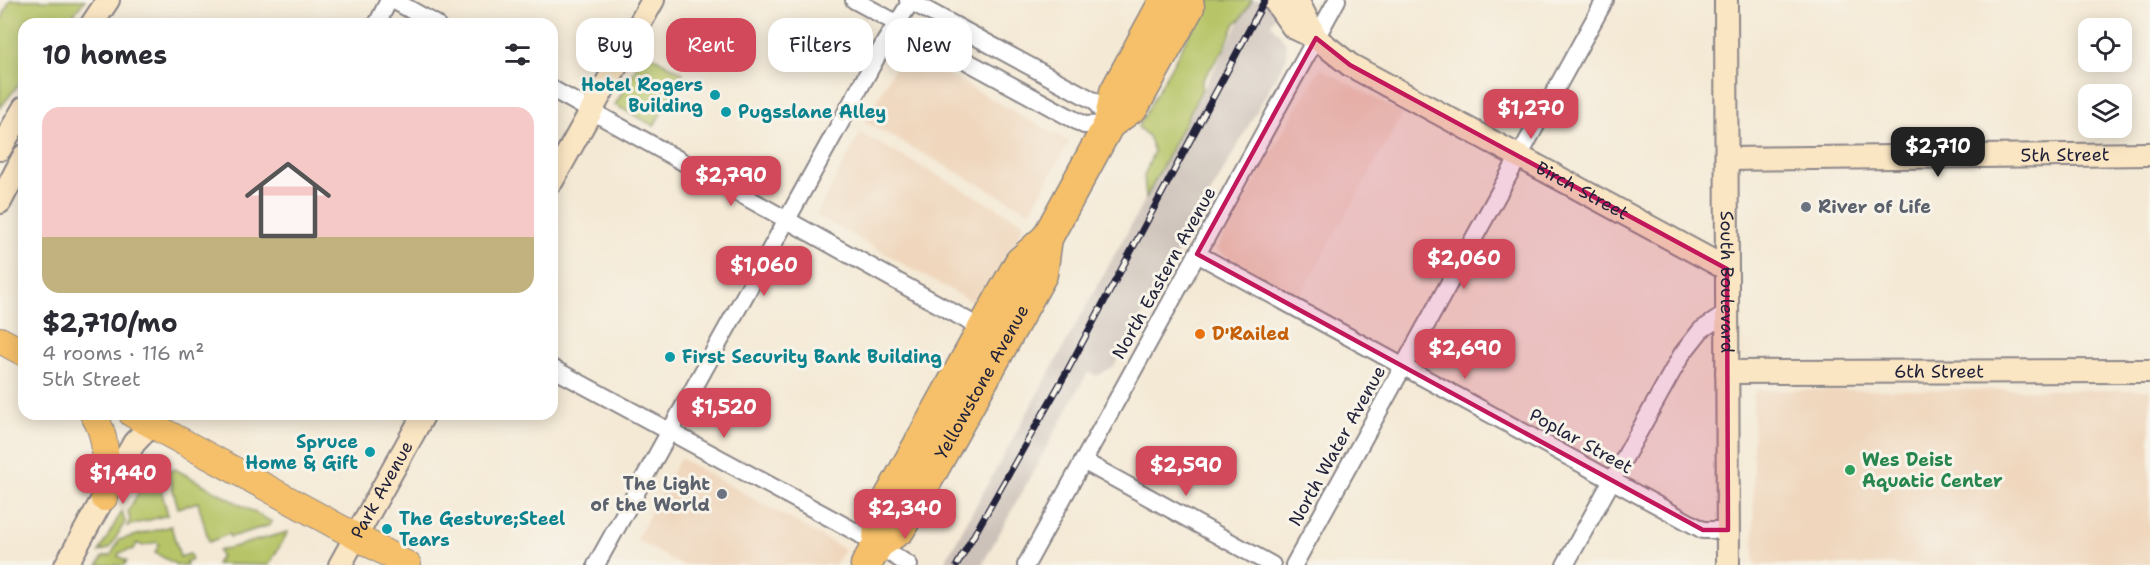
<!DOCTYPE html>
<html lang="en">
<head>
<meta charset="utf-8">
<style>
  :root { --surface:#fff; --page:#f7f7f7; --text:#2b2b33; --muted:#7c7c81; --line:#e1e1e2; --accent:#d1495b }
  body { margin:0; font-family:"Shantell Sans",sans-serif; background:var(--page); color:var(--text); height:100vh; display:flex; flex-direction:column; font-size:22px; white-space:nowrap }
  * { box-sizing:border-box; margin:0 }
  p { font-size:20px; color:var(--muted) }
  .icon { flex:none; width:33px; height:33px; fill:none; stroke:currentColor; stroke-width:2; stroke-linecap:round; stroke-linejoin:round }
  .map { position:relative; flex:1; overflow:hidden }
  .details { position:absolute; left:18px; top:18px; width:540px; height:402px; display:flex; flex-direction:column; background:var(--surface); border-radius:18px; box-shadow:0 3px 15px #0003 }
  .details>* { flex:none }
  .banner { position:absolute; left:576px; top:18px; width:570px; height:54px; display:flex; gap:12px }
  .fabs { position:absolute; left:2078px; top:18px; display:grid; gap:12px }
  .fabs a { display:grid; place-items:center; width:54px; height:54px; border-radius:12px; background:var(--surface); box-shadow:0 3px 15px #0003; font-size:30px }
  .price { position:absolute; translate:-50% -51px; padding:0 14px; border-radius:12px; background:var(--accent); color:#fff; font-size:20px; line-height:39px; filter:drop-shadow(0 2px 3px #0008) }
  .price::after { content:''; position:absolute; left:50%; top:36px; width:18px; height:14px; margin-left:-9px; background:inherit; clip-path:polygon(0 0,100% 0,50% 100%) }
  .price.current { background:#222; color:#fff }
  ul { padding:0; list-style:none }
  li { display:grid; align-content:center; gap:12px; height:318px; padding:0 24px }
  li+li { border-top:2px solid var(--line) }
  li span { display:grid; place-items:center; height:186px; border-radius:18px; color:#555 }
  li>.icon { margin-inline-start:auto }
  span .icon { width:108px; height:108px; fill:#fffc; stroke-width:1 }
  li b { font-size:26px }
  h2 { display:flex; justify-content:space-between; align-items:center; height:72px; padding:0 24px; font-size:26px }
  .tag { padding:0 21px; border-radius:18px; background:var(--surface); box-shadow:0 3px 15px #0003; font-size:21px; line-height:54px }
  .tag.current { background:var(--accent); color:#fff }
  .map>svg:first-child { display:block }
  .built { fill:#efd6bc }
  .industrial { fill:#cdc2b9 }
  .green { fill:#b7c567; stroke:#6c7451; stroke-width:1.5 }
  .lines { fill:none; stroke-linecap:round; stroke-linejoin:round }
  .street-casing { stroke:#8b8688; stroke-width:20 }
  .secondary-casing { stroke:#8b8688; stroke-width:26 }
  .primary-casing { stroke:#8b8688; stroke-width:28 }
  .highway-casing { stroke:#8b8688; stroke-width:33 }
  .street { stroke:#fff; stroke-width:16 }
  .secondary { stroke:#fbe6c4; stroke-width:22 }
  .primary { stroke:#f6c06b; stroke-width:26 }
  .highway { stroke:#f6c06b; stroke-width:30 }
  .rail-casing { stroke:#22223b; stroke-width:7 }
  .rail { stroke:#f7f3e8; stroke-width:4.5; stroke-dasharray:14; stroke-linecap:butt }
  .marked { fill:#c2185b; fill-opacity:0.2; stroke:#c2185b; stroke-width:4.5; stroke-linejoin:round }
  .culture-dot { fill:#0f9aa8; stroke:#f7f3e8; stroke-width:2 }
  .worship-dot { fill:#6b7280; stroke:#f7f3e8; stroke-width:2 }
  .food-dot { fill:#e8710a; stroke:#f7f3e8; stroke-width:2 }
  .leisure-dot { fill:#2e9e5b; stroke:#f7f3e8; stroke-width:2 }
  .labels { text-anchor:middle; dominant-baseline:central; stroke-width:6; stroke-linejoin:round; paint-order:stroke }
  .culture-label { font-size:18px; font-weight:bold; fill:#0d838f; stroke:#f7f3e8; text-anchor:start }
  .street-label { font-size:18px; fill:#22223b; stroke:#f7f3e8 }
  .worship-label { font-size:18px; font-weight:bold; fill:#5b616d; stroke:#f7f3e8; text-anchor:start }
  .food-label { font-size:18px; font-weight:bold; fill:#c56008; stroke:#f7f3e8; text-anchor:start }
  .leisure-label { font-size:18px; font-weight:bold; fill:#27864d; stroke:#f7f3e8; text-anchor:start }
</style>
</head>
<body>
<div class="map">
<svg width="2150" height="565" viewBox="0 0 2150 565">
  <rect width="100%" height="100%" fill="#f7f3e8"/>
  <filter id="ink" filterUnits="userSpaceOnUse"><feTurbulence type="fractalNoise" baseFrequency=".0167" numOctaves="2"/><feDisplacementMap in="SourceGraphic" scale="12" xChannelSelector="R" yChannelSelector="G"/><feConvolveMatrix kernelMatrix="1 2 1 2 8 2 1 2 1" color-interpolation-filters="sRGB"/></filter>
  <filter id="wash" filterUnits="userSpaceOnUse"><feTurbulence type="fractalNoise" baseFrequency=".008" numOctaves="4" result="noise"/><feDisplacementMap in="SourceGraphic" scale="24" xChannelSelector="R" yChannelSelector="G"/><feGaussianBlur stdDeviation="1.35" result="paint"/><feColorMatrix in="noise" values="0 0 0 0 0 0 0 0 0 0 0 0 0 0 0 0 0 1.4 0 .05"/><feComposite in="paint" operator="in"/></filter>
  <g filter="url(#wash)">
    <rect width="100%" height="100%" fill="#f4e9d5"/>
    <!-- built -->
    <g class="built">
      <path d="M904,50L1069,142L1030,212L865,122Z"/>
      <path d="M1320,68L1403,114L1300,296L1216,250Z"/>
      <path d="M860,133L1025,223L979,306L816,215Z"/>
      <path d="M1758,390H2150V564L1758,565L1754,561L1753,396Z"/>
      <path d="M680,458L844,549L835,565H681L636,540Z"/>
    </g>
    <!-- industrial -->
    <path class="industrial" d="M1251,0H1284L1271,24L1286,42L1287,57L1114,366L1097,376L1088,372L982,565H943L1146,198Z"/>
    <!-- green -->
    <g class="green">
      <path d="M10,0H85L66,24H24V78L0,108V23Z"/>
      <path d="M1208,0H1252L1240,20L1235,23L1224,49L1202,81V89L1146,198L1144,176L1154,151L1148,136L1138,127Z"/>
      <path d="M645,52L683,73L654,126L615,105Z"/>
      <path d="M175,469L272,522L270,525L230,537L229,534L209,542L198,502L178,508L168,472Z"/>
      <path d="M158,479L168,515L127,526L130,520L128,511L143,484Z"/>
      <path d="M122,511L125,522L110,548L99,552Z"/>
      <path d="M171,526L180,557L190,554L192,560L186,561L187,565H177L155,553L159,544L156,542L143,546L137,543L134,549L119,553L118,556L127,561L124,565H98L103,557L111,555L119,540Z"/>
      <path d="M288,532L269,565L216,564L221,556L218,551Z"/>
    </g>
  </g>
  <g filter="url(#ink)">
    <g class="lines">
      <!-- street casing -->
      <g class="street-casing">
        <g id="street">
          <path d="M393,0L436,24"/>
          <path d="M854,0L1084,125L1109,124L1096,102L908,0"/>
          <path d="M377,24L389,0"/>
          <path d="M552,89L988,332"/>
          <path d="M1197,254L1703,530H1728"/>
          <path d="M552,368L858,533L909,565"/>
          <path d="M1083,461L1272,565"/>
          <path d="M596,565L885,42L912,0"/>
          <path d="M1026,565L1337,0"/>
          <path d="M1294,565L1605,0"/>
          <path d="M1565,565L1682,354L1701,330L1727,313"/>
        </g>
      </g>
      <!-- secondary casing -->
      <g class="secondary-casing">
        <g id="secondary">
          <path id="s1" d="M1274,0L1293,27L1316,38L1350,65L1727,269"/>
          <path d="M1297,0L1316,38"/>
          <path id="s2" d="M1726,0L1728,565"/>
          <path d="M92,24L108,0"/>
          <path d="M0,149L24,108"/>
          <path id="s3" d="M1727,159L2150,154"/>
          <path d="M552,181L653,0"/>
          <path d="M0,202L24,156"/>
          <path id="s4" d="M1727,372L2150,371"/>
          <path d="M66,565L134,443L151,425"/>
          <path id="s5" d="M340,565L424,414"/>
        </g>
      </g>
      <!-- primary casing -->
      <g class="primary-casing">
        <g id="primary">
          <path d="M0,340L24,353"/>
          <path d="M93,414C110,440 105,468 104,498"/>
          <path d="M132,414L408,565"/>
        </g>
      </g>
      <!-- highway casing -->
      <g class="highway-casing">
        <g id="highway">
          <path d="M1109,124L1134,106L1189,7L1188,0"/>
          <path id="s6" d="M878,544L900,529L1042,274L1047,238"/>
          <path d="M866,565L878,544L879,516L1020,262L1047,238L1109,124L1115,92L1165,0"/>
        </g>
      </g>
      <!-- street -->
      <use href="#street" class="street"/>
      <!-- secondary -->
      <use href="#secondary" class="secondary"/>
      <!-- primary -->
      <use href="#primary" class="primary"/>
      <!-- highway -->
      <use href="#highway" class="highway"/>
      <!-- rail casing -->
      <g class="rail-casing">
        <path id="rail" d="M957,565L1065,375L1265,0"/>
      </g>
      <!-- rail -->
      <use href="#rail" class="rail"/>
    </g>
  </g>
  <!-- marked area -->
  <path class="marked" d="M1316,38L1350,65L1727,269L1728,530H1703L1197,254Z"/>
  <!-- markers -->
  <g class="culture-dot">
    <circle cx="715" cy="95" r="6"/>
    <circle cx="726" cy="112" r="6"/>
    <circle cx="670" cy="357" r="6"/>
    <circle cx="370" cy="452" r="6"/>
    <circle cx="387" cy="529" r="6"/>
  </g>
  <g class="worship-dot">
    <circle cx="1806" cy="207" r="6"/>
    <circle cx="722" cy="494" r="6"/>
  </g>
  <circle class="food-dot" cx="1200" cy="334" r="6"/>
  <circle class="leisure-dot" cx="1850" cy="470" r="6"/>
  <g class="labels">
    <!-- culture labels -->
    <g class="culture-label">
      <text x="703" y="85" text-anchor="end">Hotel Rogers<tspan x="703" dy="21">Building</tspan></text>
      <text x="738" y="112">Pugsslane Alley</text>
      <text x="682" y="357">First Security Bank Building</text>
      <text x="358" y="442" text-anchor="end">Spruce<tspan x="358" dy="21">Home &amp; Gift</tspan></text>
      <text x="399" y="519">The Gesture;Steel<tspan x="399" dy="21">Tears</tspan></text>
    </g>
    <!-- street labels -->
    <g class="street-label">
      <text stroke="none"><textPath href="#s3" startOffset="338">5th Street</textPath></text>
      <text stroke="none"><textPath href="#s1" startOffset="366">Birch Street</textPath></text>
      <text transform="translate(1164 273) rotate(-61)">North Eastern Avenue</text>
      <text stroke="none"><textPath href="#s2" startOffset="282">South Boulevard</textPath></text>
      <text stroke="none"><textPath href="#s4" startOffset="212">6th Street</textPath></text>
      <text stroke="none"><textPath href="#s6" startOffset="195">Yellowstone Avenue</textPath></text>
      <text transform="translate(1581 441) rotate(29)">Poplar Street</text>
      <text transform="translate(1337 446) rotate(-61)">North Water Avenue</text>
      <text stroke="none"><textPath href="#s5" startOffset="86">Park Avenue</textPath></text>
    </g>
    <!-- worship labels -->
    <g class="worship-label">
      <text x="1818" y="207">River of Life</text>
      <text x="710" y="484" text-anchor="end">The Light<tspan x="710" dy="21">of the World</tspan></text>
    </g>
    <!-- food labels -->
    <g class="food-label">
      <text x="1212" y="334">D'Railed</text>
    </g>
    <!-- leisure labels -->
    <g class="leisure-label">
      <text x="1862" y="460">Wes Deist<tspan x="1862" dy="21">Aquatic Center</tspan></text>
    </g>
  </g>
</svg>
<div class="fabs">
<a><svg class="icon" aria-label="locate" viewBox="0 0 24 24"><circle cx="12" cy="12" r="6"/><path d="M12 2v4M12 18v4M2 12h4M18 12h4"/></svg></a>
<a><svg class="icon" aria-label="layers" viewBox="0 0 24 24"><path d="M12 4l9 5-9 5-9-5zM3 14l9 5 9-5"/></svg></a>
</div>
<b class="price" style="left:1531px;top:140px">$1,270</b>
<b class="price current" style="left:1938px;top:178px">$2,710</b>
<b class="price" style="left:731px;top:207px">$2,790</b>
<b class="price" style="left:1464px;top:290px">$2,060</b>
<b class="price" style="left:764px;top:297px">$1,060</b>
<b class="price" style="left:1465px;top:380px">$2,690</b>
<b class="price" style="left:724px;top:439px">$1,520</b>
<b class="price" style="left:1186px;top:497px">$2,590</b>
<b class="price" style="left:123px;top:505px">$1,440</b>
<b class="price" style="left:905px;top:540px">$2,340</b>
<div class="banner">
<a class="tag">Buy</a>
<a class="tag current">Rent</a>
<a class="tag">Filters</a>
<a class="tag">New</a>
</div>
<section class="details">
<h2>10 homes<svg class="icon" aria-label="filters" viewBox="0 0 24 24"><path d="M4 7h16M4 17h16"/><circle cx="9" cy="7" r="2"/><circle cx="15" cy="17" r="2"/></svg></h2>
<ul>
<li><span style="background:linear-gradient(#f6c9c9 70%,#c2b280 0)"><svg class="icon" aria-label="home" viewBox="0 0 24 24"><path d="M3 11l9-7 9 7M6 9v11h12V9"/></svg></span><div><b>$2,710/mo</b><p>4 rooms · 116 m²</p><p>5th Street</p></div></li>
</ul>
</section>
</div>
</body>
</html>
